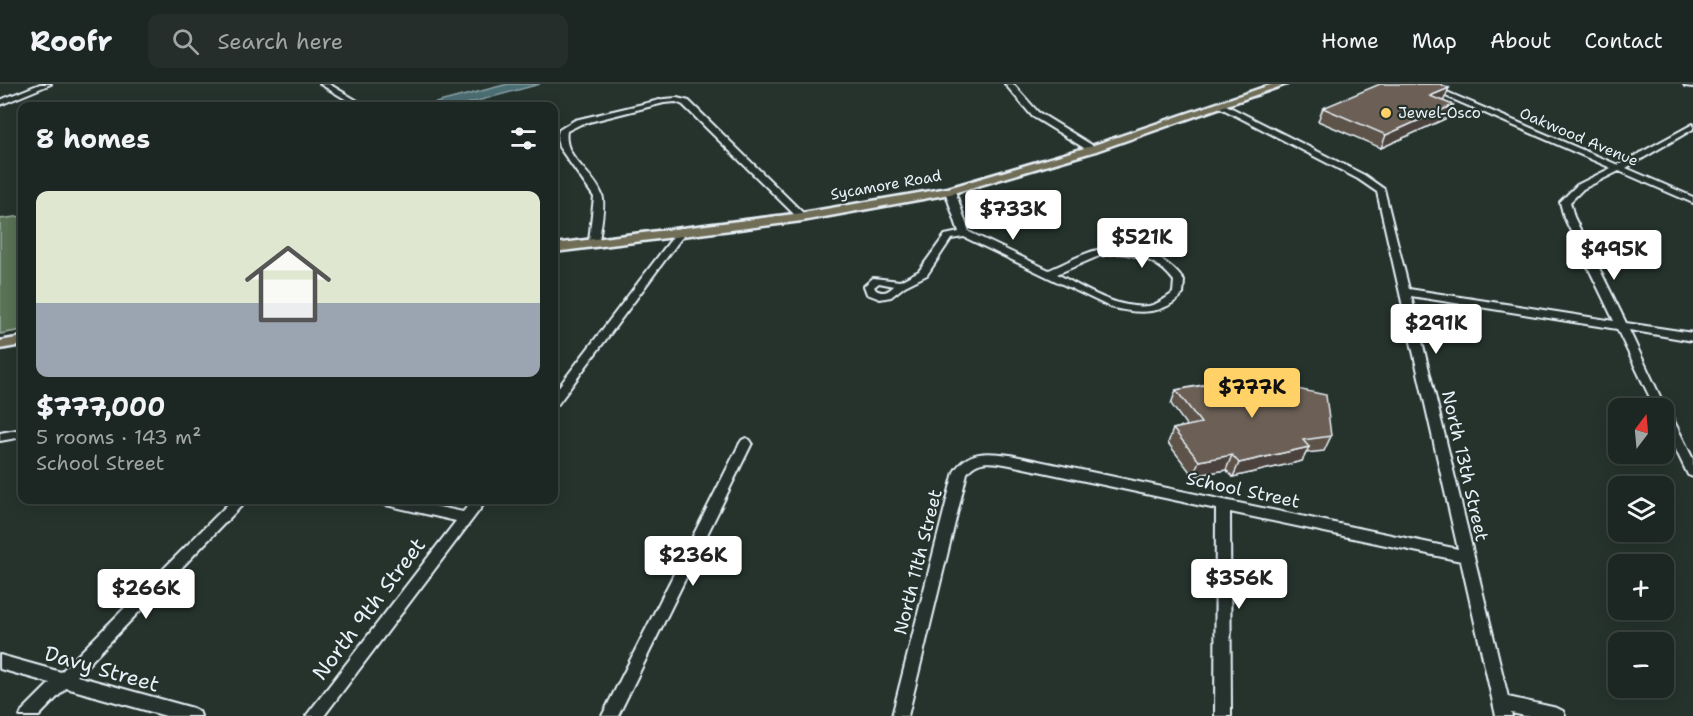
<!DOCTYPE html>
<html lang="en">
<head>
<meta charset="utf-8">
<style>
  :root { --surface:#1c2622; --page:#252e2a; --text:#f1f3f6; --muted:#a0a5a5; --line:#3a4340; --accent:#ffd166 }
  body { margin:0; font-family:"Shantell Sans",sans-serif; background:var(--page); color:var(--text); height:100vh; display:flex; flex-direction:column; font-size:22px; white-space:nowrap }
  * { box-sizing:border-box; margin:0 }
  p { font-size:20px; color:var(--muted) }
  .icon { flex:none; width:33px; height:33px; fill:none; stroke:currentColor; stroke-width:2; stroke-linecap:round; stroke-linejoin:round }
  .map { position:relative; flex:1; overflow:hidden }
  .drawer { position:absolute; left:18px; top:18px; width:540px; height:402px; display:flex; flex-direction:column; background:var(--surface); border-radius:12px; box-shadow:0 3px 15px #0003,0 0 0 2px var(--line) }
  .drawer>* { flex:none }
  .needle { width:39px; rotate:16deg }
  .buttons { position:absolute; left:1608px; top:314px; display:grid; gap:12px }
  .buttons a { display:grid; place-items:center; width:66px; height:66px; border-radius:12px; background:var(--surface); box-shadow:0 3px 15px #0003,0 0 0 2px var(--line); font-size:30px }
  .price { position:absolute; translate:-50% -51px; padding:0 14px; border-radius:6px; background:#fff; color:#222; font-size:20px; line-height:39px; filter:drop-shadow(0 2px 3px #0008) }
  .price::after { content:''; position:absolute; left:50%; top:36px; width:18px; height:14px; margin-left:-9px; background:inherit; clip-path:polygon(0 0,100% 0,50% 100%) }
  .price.on { background:var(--accent); color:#111 }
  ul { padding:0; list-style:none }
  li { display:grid; align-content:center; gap:12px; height:318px; padding:0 18px }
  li+li { border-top:2px solid var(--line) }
  li span { display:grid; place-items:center; height:186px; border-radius:12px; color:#555 }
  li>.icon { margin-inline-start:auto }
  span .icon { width:108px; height:108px; fill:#fffc; stroke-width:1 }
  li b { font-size:26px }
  h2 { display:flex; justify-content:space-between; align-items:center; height:72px; padding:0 18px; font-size:26px }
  header { display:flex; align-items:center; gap:36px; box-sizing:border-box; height:84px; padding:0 30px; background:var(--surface); border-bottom:2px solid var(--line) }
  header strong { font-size:28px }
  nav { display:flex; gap:33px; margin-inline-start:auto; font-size:21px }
  .search { width:420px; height:54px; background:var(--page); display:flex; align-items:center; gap:15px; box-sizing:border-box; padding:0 21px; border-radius:12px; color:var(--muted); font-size:22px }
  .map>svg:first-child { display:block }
  .green { fill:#5a7257; stroke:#a1b2a8; stroke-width:1.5 }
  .water { fill:#4c6e73; stroke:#8aa2a8; stroke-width:1.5 }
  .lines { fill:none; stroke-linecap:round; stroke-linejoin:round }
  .minor-casing { stroke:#e8f1f8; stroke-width:4 }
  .major-casing { stroke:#e8f1f8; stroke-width:5 }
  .minor { fill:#26332d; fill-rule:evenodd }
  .major { fill:#716e59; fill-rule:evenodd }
  .wall { fill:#5d534a; stroke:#e8f1f8; stroke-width:1.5 }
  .shaded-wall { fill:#4c433c; stroke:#e8f1f8; stroke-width:1.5 }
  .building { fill:#6c6056; stroke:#e8f1f8; stroke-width:1.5 }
  .poi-dot { fill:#ffd166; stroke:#26332d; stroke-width:2 }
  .labels { text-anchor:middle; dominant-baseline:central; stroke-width:4.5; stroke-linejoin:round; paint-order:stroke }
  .far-poi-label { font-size:15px; fill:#e8f1f8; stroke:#26332d; text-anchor:start }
  .far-street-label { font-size:15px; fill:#e8f1f8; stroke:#26332d }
  .street-label { font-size:18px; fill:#e8f1f8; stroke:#26332d }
  .near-street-label { font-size:21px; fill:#e8f1f8; stroke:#26332d }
</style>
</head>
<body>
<header>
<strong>Roofr</strong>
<div class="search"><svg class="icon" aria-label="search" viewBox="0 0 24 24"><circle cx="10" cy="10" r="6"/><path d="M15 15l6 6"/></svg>Search here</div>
<nav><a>Home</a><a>Map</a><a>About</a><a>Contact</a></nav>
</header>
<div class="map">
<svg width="1693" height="632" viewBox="0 0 1693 632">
  <rect width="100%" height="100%" fill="#26332d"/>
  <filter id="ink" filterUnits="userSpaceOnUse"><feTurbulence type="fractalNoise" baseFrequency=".0167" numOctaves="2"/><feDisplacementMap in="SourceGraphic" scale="12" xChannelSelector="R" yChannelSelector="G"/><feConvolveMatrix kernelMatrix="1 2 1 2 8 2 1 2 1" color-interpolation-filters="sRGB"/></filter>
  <g filter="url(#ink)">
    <!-- green -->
    <path class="green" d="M22,132V246L0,250V135Z"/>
    <!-- water -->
    <path class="water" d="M508,0H540L459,22H424Z"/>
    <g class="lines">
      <!-- minor casing -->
      <g class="minor-casing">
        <g id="minor">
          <path d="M40,0H51L0,21V16Z"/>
          <path d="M320,0H329L366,22H357Z"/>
          <path d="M1005,0H1013L1038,28L1095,63V67H1089L1032,32Z"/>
          <path d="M1418,0H1428L1618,81L1693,40V45L1626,84L1693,113V119L1619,87L1583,105L1570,118L1574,133L1626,239L1693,249V257L1629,246L1666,325L1670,329L1693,375V393L1688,391L1664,341V324H1655L1617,245L1411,212L1508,613L1557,624L1563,627L1565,632H1525L1511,629L1512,632H1496L1461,477L1230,428L1231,632H1215L1216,425L1010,381C994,378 978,374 967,389L908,632H892L954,388C967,366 987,368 1010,371L1458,465L1377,108L1358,95L1217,22L1224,20L1364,91L1384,105L1409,205L1614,237L1564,133L1560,118L1577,101L1611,84Z"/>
          <path d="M1684,0H1693V3L1685,2Z"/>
          <path d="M677,14L689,17L805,131V135H799L683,21L676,18L664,19L581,40L567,47C562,74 594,88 602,111C606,120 600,146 599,157L594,160L591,159L589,157L594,113L559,63L557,54L559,46L575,36L664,15Z"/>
          <path d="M950,104L955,107L969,148L1049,186C1064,180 1081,170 1097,166C1130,159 1164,169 1184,197L1183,210C1163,232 1137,230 1110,223L964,153L951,155L927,191L905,202L891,213L880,215L867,210L864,202L873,194L900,197L919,187L945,151L959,148L945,107ZM1118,169C1141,171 1160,178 1174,197L1173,209C1165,215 1158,220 1149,222C1117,226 1084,204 1057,190L1099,172ZM879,199L894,202C888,208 883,210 876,206L874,203Z"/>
          <path d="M682,144L685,145V149L558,320L554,321V309L679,145Z"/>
          <path d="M22,345V353L0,357V349Z"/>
          <path d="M746,354L750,356L752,359L618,632H602L740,359L742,356Z"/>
          <path d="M232,416H247L77,592L193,624L199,627L201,632H166L66,604L39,632H20L22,627L50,599L0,585V571L61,588Z"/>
          <path d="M380,416H406L463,428L473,416H487L324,632H306L456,437L386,421L381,420Z"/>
        </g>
      </g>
      <!-- major casing -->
      <g class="major-casing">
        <g id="major">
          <path d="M1273,0H1287L1096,67L950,110L802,137L554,168V160L802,129L948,104L1088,63Z"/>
          <path d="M22,253V261L0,265V257Z"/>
        </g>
      </g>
      <!-- minor -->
      <use href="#minor" class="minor"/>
      <!-- major -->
      <use href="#major" class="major"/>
    </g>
    <!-- wall -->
    <g class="wall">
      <path d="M1444,16L1442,17L1453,21L1447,34L1381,64L1318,37L1323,24Z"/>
      <path d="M1221,289L1331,352L1324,367L1306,369L1302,377L1233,393L1226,386L1193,392L1168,359L1173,345L1187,342L1171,320L1176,306L1218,298Z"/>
    </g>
    <!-- shaded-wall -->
    <g class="shaded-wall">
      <path d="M1449,4L1444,16L1424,25L1430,12Z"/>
      <path d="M1453,21L1447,34L1381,64L1386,51Z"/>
      <path d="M1309,363L1302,377L1233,393L1239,379Z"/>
      <path d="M1232,371L1226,386L1193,392L1199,377Z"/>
    </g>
    <!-- building -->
    <g class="building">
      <path d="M1380,0H1440L1449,4L1430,12L1453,21L1386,51L1323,24Z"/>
      <path d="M1221,289L1326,311L1331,352L1303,356L1309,363L1239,379L1232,371L1199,377L1173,345L1201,339L1176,306L1221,298Z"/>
    </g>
  </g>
  <!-- markers -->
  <circle class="poi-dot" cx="1386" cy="29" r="6"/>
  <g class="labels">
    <!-- far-poi labels -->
    <g class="far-poi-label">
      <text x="1398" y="29">Jewel-Osco</text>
    </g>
    <!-- far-street labels -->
    <g class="far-street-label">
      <text transform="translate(1579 53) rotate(23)">Oakwood Avenue</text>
      <text transform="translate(886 101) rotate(-10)">Sycamore Road</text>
    </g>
    <!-- street labels -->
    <g class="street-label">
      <text transform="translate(1465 382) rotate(77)">North 13th Street</text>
      <text transform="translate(1243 406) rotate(12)">School Street</text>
      <text transform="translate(918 478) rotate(-76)">North 11th Street</text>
    </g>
    <!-- near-street labels -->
    <g class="near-street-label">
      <text transform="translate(369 525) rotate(-53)">North 9th Street</text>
      <text transform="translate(102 585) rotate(16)">Davy Street</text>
    </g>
  </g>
</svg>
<div class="buttons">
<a><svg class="needle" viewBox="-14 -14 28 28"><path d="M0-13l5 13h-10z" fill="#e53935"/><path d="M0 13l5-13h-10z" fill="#a0a5a5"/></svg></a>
<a><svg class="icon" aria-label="layers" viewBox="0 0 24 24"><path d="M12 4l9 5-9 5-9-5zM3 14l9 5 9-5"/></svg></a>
<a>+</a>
<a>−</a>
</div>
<b class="price" style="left:1013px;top:157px">$733K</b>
<b class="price" style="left:1142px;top:185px">$521K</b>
<b class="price" style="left:1614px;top:197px">$495K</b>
<b class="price" style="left:1436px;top:271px">$291K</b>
<b class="price on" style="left:1252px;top:335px">$777K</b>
<b class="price" style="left:693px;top:503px">$236K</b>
<b class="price" style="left:1239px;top:526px">$356K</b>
<b class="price" style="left:146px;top:536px">$266K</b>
<section class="drawer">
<h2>8 homes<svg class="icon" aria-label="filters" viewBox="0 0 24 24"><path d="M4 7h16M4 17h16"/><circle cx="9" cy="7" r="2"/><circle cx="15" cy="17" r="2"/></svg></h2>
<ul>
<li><span style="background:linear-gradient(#dfe7d0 60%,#9aa5b1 0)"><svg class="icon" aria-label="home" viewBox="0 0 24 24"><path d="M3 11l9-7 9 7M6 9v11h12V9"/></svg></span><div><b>$777,000</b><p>5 rooms · 143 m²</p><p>School Street</p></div></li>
</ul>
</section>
</div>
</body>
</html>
